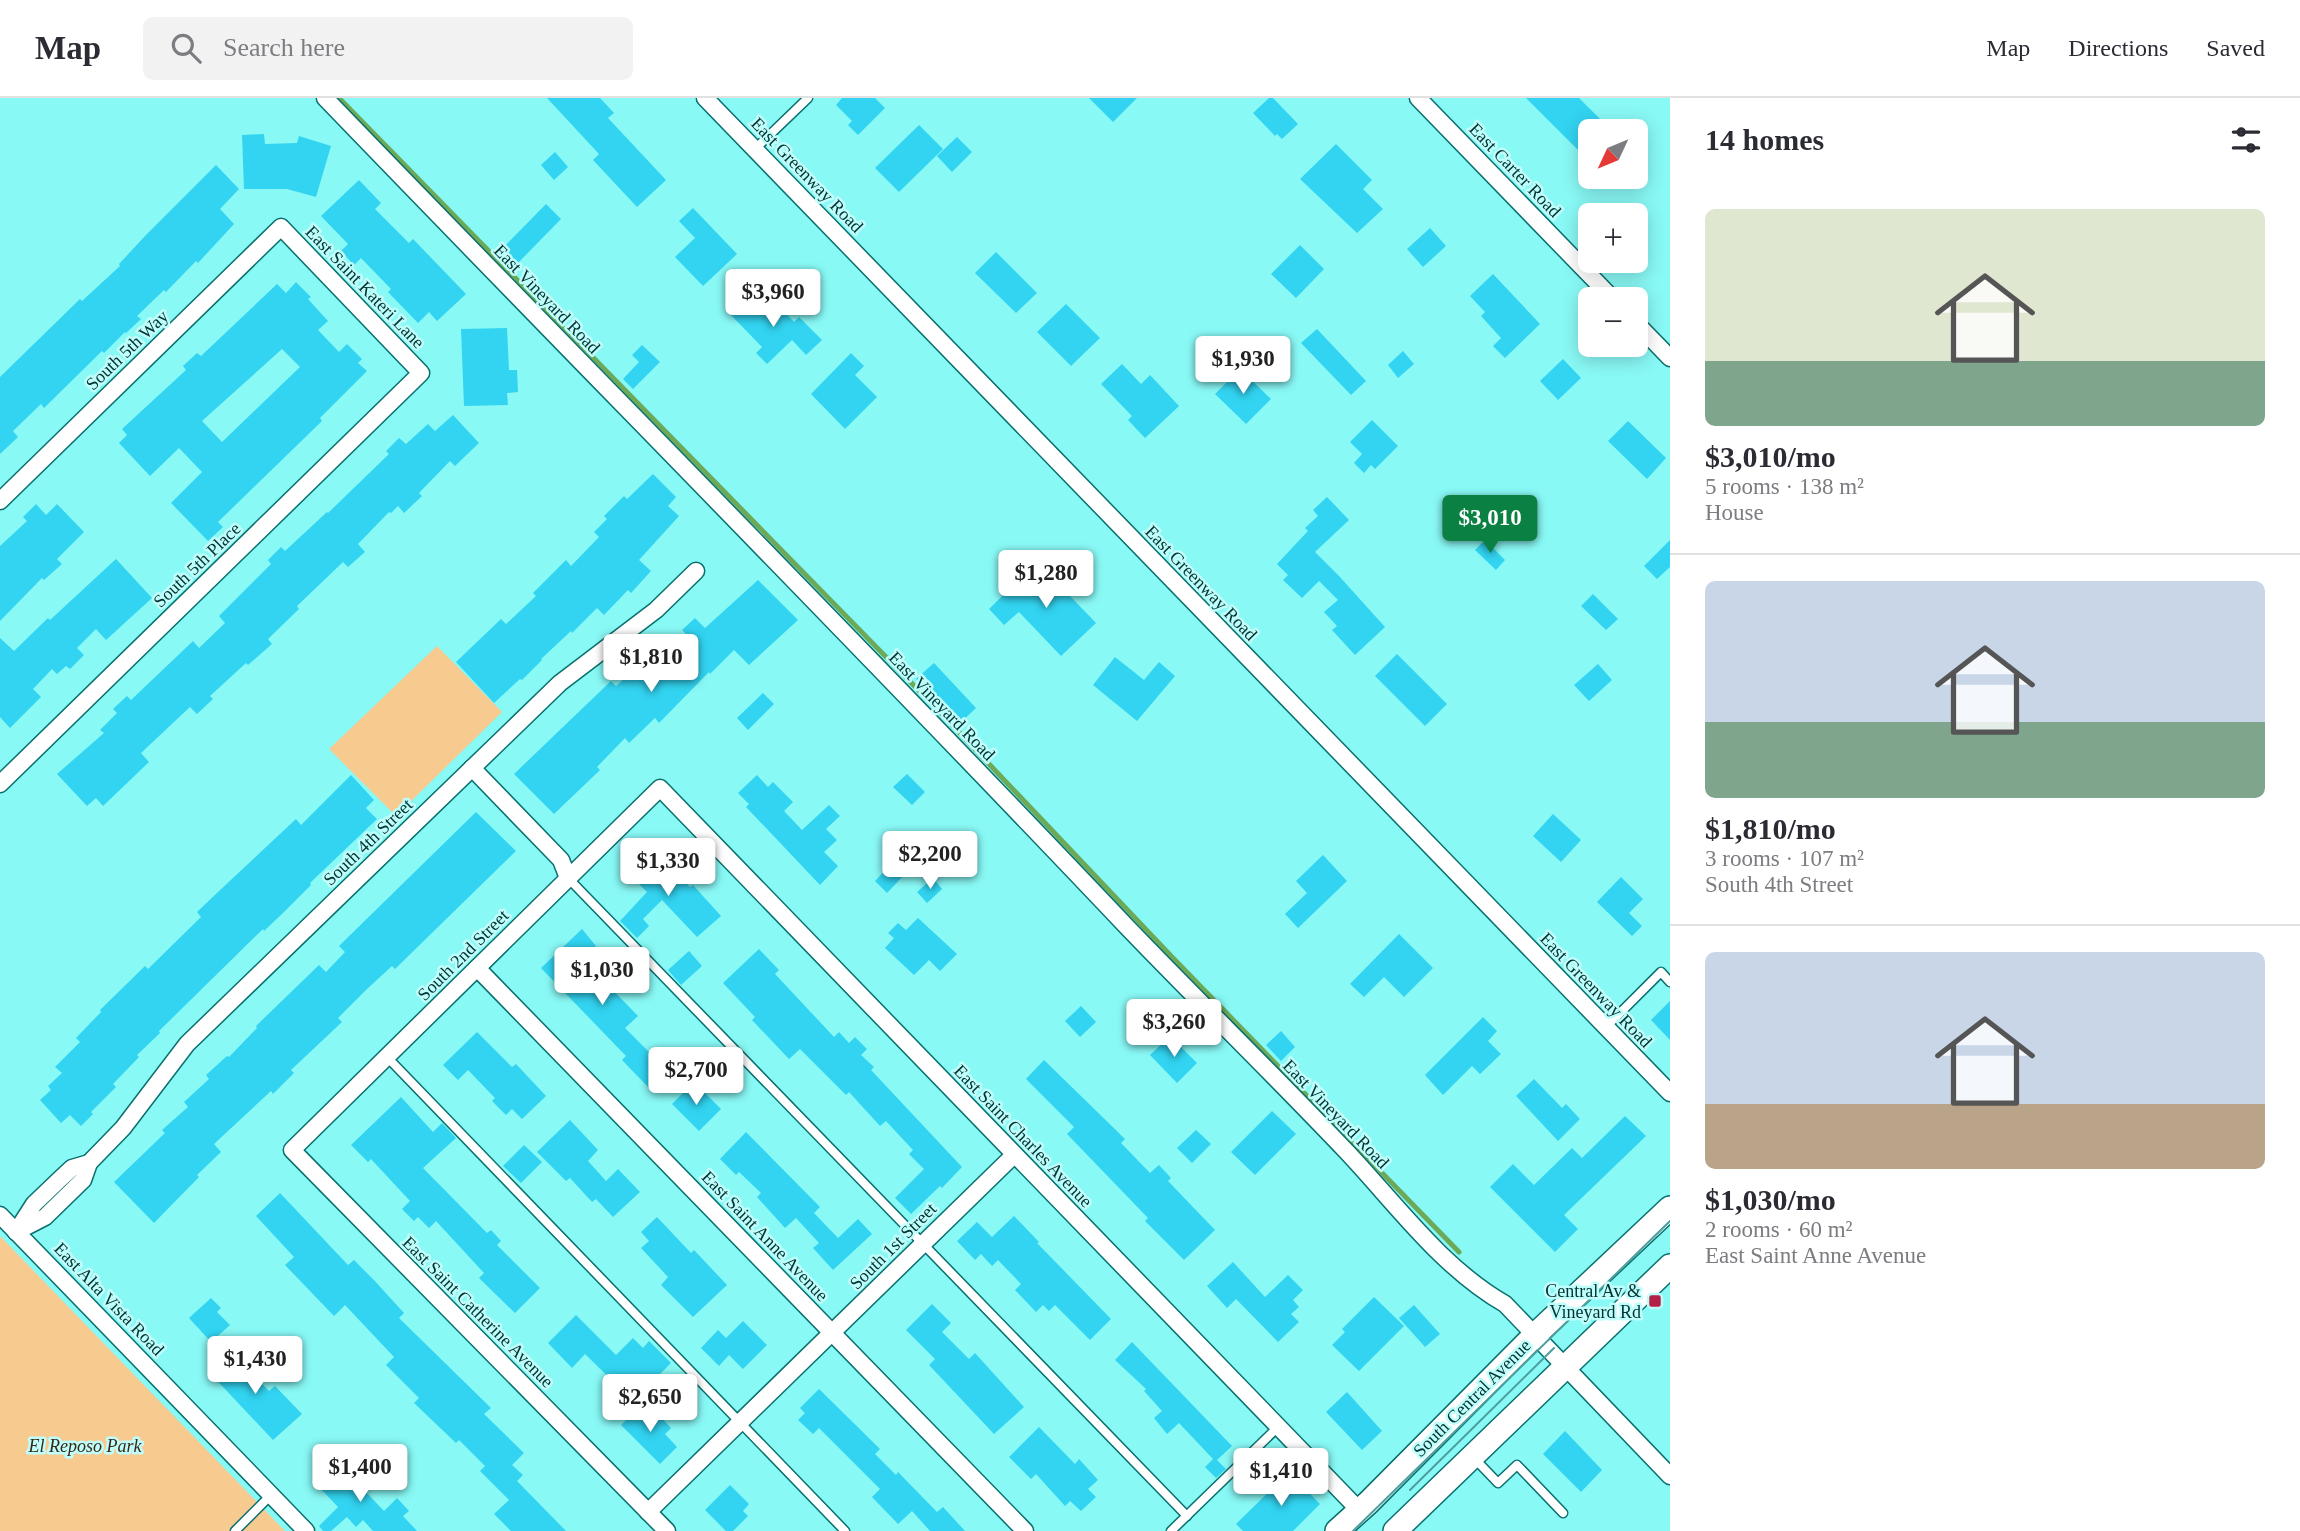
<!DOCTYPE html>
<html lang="en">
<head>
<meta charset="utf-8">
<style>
  :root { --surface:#fff; --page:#f2f2f3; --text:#2b2b33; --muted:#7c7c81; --line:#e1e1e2; --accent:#0b8043 }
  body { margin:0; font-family:"Times New Roman",serif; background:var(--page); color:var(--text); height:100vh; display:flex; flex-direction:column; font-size:26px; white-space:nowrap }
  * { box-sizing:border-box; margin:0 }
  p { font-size:23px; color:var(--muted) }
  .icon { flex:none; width:38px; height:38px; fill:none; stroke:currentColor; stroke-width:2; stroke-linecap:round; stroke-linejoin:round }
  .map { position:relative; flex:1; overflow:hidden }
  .panel { display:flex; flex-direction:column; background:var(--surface); width:630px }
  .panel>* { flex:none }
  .needle { width:46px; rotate:226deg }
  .tools { position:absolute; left:1578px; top:21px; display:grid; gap:14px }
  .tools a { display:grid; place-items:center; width:70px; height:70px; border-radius:10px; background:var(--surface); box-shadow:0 4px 18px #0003; font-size:35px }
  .price { position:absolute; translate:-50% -60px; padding:0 16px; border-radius:7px; background:#fff; color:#222; font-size:23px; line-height:46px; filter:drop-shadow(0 2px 4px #0008) }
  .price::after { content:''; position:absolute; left:50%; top:42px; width:21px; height:16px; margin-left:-10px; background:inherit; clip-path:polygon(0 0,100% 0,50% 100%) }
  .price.current { background:var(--accent); color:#fff }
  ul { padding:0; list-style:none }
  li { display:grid; align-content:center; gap:14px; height:371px; padding:0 35px }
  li+li { border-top:2px solid var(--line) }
  li span { display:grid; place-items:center; height:217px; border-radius:10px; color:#555 }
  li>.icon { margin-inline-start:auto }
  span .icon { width:126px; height:126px; fill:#fffc; stroke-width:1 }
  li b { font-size:30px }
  h2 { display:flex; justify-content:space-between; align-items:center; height:84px; padding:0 35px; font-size:30px }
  header { display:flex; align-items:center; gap:42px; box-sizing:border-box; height:98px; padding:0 35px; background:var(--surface); border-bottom:2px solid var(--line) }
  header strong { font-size:33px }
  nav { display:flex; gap:38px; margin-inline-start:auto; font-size:24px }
  .search { width:490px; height:63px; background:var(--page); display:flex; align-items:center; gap:18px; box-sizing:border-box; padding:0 24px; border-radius:10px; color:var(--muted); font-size:26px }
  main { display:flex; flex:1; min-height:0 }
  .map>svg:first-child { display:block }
  .green { fill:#f7ca90 }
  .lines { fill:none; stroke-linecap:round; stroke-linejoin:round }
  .stream { stroke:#6ca958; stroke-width:5 }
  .building { fill:#32d4f1; fill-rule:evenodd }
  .service-casing { stroke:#08706e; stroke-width:11 }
  .minor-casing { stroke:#08706e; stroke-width:19 }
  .secondary-casing { stroke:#08706e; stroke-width:26 }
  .service { stroke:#fff; stroke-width:8 }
  .minor { stroke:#fff; stroke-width:16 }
  .secondary { stroke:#fff; stroke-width:23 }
  .tram { stroke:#4b9f9e; stroke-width:2 }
  .poi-dot { fill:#b32146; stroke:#c0fefc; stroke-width:2.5 }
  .labels { text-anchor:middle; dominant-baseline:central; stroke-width:5; stroke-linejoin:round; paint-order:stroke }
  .street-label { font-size:18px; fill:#033; stroke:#c0fefc }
  .poi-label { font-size:18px; fill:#033; stroke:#c0fefc; text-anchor:end }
  .park-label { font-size:18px; font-style:italic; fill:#382915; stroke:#c0fefc }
</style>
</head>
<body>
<header>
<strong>Map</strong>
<div class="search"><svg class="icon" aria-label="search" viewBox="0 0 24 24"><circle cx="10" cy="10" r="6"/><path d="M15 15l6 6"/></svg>Search here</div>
<nav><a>Map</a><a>Directions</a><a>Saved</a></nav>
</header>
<main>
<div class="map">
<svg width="1670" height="1433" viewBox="0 0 1670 1433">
  <rect width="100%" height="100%" fill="#89f9f6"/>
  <!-- green -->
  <g class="green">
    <path d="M437,548L502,614L396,718L329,651Z"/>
    <path d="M0,1138L285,1433H0Z"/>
  </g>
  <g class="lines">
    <!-- stream -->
    <path class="stream" d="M339,0L935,609L1172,859L1459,1154"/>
  </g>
  <!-- building -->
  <g class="building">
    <path d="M547,0H600L614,15L608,20L666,82L637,109L593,62L599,56Z"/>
    <path d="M842,0H875L885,10L858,37L848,27L852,23L836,7Z"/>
    <path d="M1089,0H1137L1113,24Z"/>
    <path d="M1269,0H1273L1298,26L1282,41L1277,36L1275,38L1253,15Z"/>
    <path d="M1526,0H1579L1612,33H1591V49L1583,57Z"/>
    <path d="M919,27L943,51L899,94L875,70Z"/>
    <path d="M264,36L265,46L297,45L299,38L331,48L316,99L287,91H244L242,37Z"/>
    <path d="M957,39L972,54L952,74L937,58Z"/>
    <path d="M1336,46L1372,82L1363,91L1383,111L1357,135L1300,81Z"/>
    <path d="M555,54L568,69L554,82L541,67Z"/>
    <path d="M216,67L239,91L220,111L234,126L198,165L196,163L166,194L164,192L137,218L141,221L126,235L125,234L104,255L102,253L44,310L41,306L13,333L18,339L0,356V279L80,201L82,203L120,168L119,166L145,138Z"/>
    <path d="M359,82L381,105L375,111L409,145L413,141L466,196L437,223L429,214L418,225L388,194L391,191L361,160L354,167L341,153L348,146L321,118Z"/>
    <path d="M546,106L561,121L517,166L502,151Z"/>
    <path d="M693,110L737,156L703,188L675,159L695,140L679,123Z"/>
    <path d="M1430,130L1446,148L1423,169L1407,151Z"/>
    <path d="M1300,147L1324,171L1296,200L1271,176Z"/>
    <path d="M996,154L1037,195L1016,215L975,175Z"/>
    <path d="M1493,176L1540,226L1505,260L1493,248L1501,240L1481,218L1485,214L1470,198Z"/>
    <path d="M296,184L311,199L308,201L328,223L318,232L339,254L347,246L362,261L358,265L367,273L320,320L322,323L218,424L223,429L208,443L171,405L202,374L179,350L150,378L119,345L127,337L122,331L186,272L183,268L197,255L201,258L277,186L286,195ZM282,251L300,269L222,344L202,323Z"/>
    <path d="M747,196L770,220L781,210L794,224L799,219L822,242L806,257L792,242L767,266L756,255L762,249L728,214Z"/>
    <path d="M1066,206L1100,240L1071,268L1037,234Z"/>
    <path d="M507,230L509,272H517L518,294L507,295L508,307L464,308L461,231Z"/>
    <path d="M1317,231L1366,283L1351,297L1301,245Z"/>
    <path d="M642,247L660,264L633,291L623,281L639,264L632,257Z"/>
    <path d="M1403,253L1414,266L1398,280L1388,267Z"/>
    <path d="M851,255L864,268L855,277L877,299L845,331L811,296Z"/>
    <path d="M1563,261L1581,280L1558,302L1540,283Z"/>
    <path d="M1122,266L1141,286L1150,277L1179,308L1145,340L1128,322L1132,318L1101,286Z"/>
    <path d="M1240,271L1271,301L1246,326L1215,296Z"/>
    <path d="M453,317L479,345L455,368L450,363L419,395L422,398L404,415L398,408L391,415L389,414L358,446L365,454L348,469L343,464L297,508L299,511L268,541L272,546L248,567L246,565L210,598L213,601L197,616L190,609L141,655L149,664L103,708L96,700L87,708L57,676L104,635L100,632L117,615L113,611L127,598L131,602L193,543L199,550L225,525L219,518L271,466L268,462L281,449L285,453L327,414L328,415L389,356L386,353L399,340L406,346L428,326L435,333Z"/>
    <path d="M1372,322L1398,348L1375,371L1371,367L1364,375L1354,365L1362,356L1350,344Z"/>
    <path d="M1628,323L1666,360L1647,381L1608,343Z"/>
    <path d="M653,376L676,399L668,408L679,418L639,462L651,473L631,495L628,492L604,517L597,510L572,535L571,533L541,561L542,562L522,582L520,581L494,605L456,564L501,521L506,526L536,498L533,495L566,462L571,468L599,439L594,434L607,421L604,418L624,398L627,401Z"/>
    <path d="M1327,399L1349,422L1315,454L1339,478L1385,529L1355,557L1332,532L1337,528L1324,514L1338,502L1319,483L1302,500L1283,482L1288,477L1277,466L1308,433L1305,430L1318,418L1313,412Z"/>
    <path d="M36,406L46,417L57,406L84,434L57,461L62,466L44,482L42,480L0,523V448L27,423L23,419Z"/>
    <path d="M1485,442L1505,462L1496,472L1475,452Z"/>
    <path d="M1670,442V469L1657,481L1644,468Z"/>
    <path d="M116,461L152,500L106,542L96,531L77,550L84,557L70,571L66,568L57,576L52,571L33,591L41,599L10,630L0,619V540L14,553L48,520L50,522Z"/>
    <path d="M1054,473L1074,495L1070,498L1096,525L1061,558L1019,514L1004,527L989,511L1027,474L1039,487Z"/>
    <path d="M758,482L798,522L749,567L734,552L710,576L709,574L659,625L655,620L629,645L625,640L597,669L600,672L554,716L514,676L611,583L616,588L660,549L670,559L689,539L682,532L695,520L705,530Z"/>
    <path d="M1593,496L1618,521L1606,532L1581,508Z"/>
    <path d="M1397,556L1447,606L1425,628L1375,578Z"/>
    <path d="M1115,559L1144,582L1159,564L1175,578L1137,623L1093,587Z"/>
    <path d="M934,565L976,610L959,626L916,581Z"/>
    <path d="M1598,566L1612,582L1589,603L1574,587Z"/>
    <path d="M763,595L774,606L748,632L737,620Z"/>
    <path d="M907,676L925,694L912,707L893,689Z"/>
    <path d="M351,677L374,702L366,710L377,721L310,785L311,787L284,814L264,833L263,831L159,933L160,935L137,957L139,959L113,986L116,989L91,1014L93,1016L81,1028L70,1017L61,1025L40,1002L51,992L48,988L62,975L55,969L80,944L76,940L101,914L100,912L145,868L148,871L201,819L197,814L218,794L296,721L301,727Z"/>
    <path d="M757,677L768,689L773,684L793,704L784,713L802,732L829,707L840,718L826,731L837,742L824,754L838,768L820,787L746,709L749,706L738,695Z"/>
    <path d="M476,714L516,753L395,871L392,868L367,891L338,920L342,924L291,972L294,975L273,996L271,993L214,1046L221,1054L197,1077L199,1079L154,1125L114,1084L165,1035L162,1032L188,1009L184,1004L209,981L206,977L227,958L229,959L257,930L256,928L319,867L326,874L345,854L339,848Z"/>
    <path d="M1553,716L1581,742L1561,764L1533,738Z"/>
    <path d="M655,753L690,789L693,787L721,818L697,839L662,802L643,821L649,828L637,840L620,823L647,794L630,777Z"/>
    <path d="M1323,757L1347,783L1298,830L1285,816L1307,795L1296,783Z"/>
    <path d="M896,761L908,773L887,795L875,783Z"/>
    <path d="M1621,779L1643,801L1629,815L1642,828L1632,838L1597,804Z"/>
    <path d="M933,780L942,791L927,805L917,794Z"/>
    <path d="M918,820L957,856L940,873L929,862L914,877L885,850L894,840L888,835L898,825L906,832Z"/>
    <path d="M582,831L596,848L575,868L594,887L601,880L638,918L625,930L667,972L649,990L622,962L626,958L541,870Z"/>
    <path d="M1399,836L1433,870L1404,899L1384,879L1364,899L1350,886Z"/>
    <path d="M759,851L779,872L775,876L834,939L839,934L849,945L855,939L867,951L861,957L874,969L871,972L962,1069L942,1090L940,1088L911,1116L895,1100L924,1071L909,1056L913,1052L886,1023L880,1028L849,994L846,997L800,951L789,961L752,922L755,919L723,885Z"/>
    <path d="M689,853L702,868L681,887L668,872Z"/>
    <path d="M1670,903V942L1651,922Z"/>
    <path d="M1081,908L1096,924L1080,939L1065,923Z"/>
    <path d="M1483,919L1497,933L1488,943L1501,956L1480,976L1472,968L1443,997L1425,977Z"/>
    <path d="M1281,933L1295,949L1281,963L1266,947Z"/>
    <path d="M477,934L512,969L516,966L546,998L522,1021L512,1011L506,1017L492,1003L495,1000L468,972L458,982L443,967Z"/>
    <path d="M1170,938L1197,965L1177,985L1150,957Z"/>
    <path d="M1044,962L1125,1041L1121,1045L1150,1075L1159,1067L1171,1080L1168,1083L1215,1132L1184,1162L1145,1123L1148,1120L1067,1036L1074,1029L1026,981Z"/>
    <path d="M1534,981L1562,1010L1566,1006L1580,1021L1558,1043L1516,998Z"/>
    <path d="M694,984L721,1011L699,1033L672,1006Z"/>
    <path d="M401,999L433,1034L442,1025L456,1040L423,1070L487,1135L491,1132L501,1143L497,1147L540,1190L515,1215L479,1180L484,1175L436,1123L429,1130L418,1119L414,1123L402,1111L410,1103L371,1061L368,1064L351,1047Z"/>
    <path d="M1272,1013L1296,1036L1255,1077L1231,1054Z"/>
    <path d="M1625,1018L1646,1038L1564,1117L1578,1131L1555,1154L1490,1089L1513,1066L1534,1087L1572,1050L1582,1060Z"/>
    <path d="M570,1022L598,1052L588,1063L606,1083L618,1071L640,1094L613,1119L596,1101L592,1104L570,1080L566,1083L537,1054Z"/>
    <path d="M1196,1032L1211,1046L1192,1065L1177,1050Z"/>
    <path d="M746,1034L820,1109L814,1115L838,1140L858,1121L872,1136L833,1172L813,1150L819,1145L796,1120L785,1130L757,1099L761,1095L739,1074L736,1077L720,1061Z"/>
    <path d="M524,1047L542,1064L521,1085L503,1068Z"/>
    <path d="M280,1095L348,1167L354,1162L373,1181L404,1215L399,1220L491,1310L484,1316L524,1355L512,1367L523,1377L517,1383L566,1433H511L494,1416L509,1402L480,1373L485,1368L459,1342L456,1345L414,1305L419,1300L386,1267L394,1259L345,1207L334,1218L285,1167L294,1159L256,1118Z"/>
    <path d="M1014,1118L1039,1144L1037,1145L1111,1221L1090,1242L1055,1207L1049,1213L1043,1207L1036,1214L1015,1192L1021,1186L998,1162L992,1168L981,1156L975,1162L957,1143L977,1124L992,1139Z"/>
    <path d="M657,1119L691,1155L694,1152L727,1187L693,1219L661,1187L668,1179L641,1150L649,1143L641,1134Z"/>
    <path d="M1233,1164L1265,1199L1288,1177L1303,1192L1293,1202L1299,1209L1291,1216L1299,1224L1278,1244L1236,1201L1227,1210L1207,1188Z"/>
    <path d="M1374,1199L1404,1228L1359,1273L1332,1247L1345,1234L1342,1231Z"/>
    <path d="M211,1200L221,1210L217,1214L230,1227L211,1244L189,1220Z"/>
    <path d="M932,1206L951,1225L942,1234L969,1261L975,1255L1024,1309L994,1336L929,1267L935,1261L906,1232Z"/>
    <path d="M1414,1207L1440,1236L1425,1249L1399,1220Z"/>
    <path d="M576,1217L616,1257L633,1240L643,1250L649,1243L671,1265L633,1303L585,1256L572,1270L548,1245Z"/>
    <path d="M743,1223L767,1247L743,1271L729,1257L719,1268L701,1250L718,1232L726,1240Z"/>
    <path d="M1132,1244L1232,1348L1217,1362L1226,1371L1216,1380L1205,1369L1213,1361L1179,1325L1167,1336L1154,1320L1162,1313L1144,1293L1146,1291L1115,1262Z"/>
    <path d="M229,1252L269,1293L275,1288L302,1316L273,1342L208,1273Z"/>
    <path d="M819,1291L880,1351L875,1356L896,1377L898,1374L937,1414L943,1409L965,1433H930L912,1413L898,1426L872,1399L880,1391L819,1330L813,1336L798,1322L805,1315L800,1310Z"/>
    <path d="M1347,1294L1382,1333L1362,1352L1326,1314Z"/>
    <path d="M639,1309L653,1323L659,1317L671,1330L665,1336L677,1349L660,1366L621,1327Z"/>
    <path d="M1039,1329L1075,1366L1079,1361L1098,1382L1088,1391L1096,1399L1081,1413L1070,1403L1065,1408L1036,1376L1031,1381L1009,1359Z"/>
    <path d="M1565,1333L1602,1372L1581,1394L1543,1356Z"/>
    <path d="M348,1362L369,1385L363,1391L384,1413L397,1400L409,1413L403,1418L417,1433H373L363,1422L356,1429L347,1419L331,1433H323L319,1428L338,1409L319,1389Z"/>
    <path d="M1289,1374L1320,1406L1293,1433H1243L1236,1426Z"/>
    <path d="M730,1387L749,1406L743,1413L748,1418L733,1433H726L705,1412Z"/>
  </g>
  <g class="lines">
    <!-- service casing -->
    <g class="service-casing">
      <g id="service">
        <path d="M755,51L808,0"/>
        <path d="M568,780L1187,1418"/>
        <path d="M1606,929L1661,874L1670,884"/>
        <path d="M387,959L845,1433"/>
        <path d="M1473,1359L1498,1385L1517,1367L1563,1415"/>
        <path d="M235,1433L271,1397"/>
        <path d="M1171,1433L1278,1329"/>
      </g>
    </g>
    <!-- minor casing -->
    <g class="minor-casing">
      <g id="minor">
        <path d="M325,0C592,277 863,550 1127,829C1200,905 1275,978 1347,1054C1396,1106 1442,1170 1505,1206L1670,1378"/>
        <path d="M705,0L1670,995"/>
        <path d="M1418,0L1613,201"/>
        <path d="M1636,225L1670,260"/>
        <path d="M0,403L281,129L421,275L0,686"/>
        <path d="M472,670L561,762L568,780"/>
        <path d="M477,870L1025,1433"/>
        <path d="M0,1117L306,1433"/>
        <path d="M16,1134L45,1119L83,1082L89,1065L123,1030L187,946L560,585L656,512L696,473"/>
        <path d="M16,1134L34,1106L59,1082L72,1070L89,1065"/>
        <path d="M648,1414L1014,1057"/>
        <path d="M667,1433L292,1052L660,690L1360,1413"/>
      </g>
    </g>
    <!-- secondary casing -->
    <g class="secondary-casing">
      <g id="secondary">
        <path d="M1337,1433L1368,1405L1535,1237L1670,1110"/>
        <path d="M1395,1433L1670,1168"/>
      </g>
    </g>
    <!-- service -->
    <use href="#service" class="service"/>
    <!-- minor -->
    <use href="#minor" class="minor"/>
    <!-- secondary -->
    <use href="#secondary" class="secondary"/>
    <!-- tram -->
    <g class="tram">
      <path d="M1410,1392L1554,1250"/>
      <path d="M1353,1433L1670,1123"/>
    </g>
  </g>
  <!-- markers -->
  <rect class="poi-dot" x="1648" y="1196" width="14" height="14" rx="3.5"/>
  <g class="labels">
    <!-- street labels -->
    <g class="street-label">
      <text transform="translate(1515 72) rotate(46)">East Carter Road</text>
      <text transform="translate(807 77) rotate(46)">East Greenway Road</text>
      <text transform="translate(365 189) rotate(46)">East Saint Kateri Lane</text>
      <text transform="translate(547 201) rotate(46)">East Vineyard Road</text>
      <text transform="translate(127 252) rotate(-44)">South 5th Way</text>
      <text transform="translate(197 467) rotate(-44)">South 5th Place</text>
      <text transform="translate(1201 485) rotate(46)">East Greenway Road</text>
      <text transform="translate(942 608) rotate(46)">East Vineyard Road</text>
      <text transform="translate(368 744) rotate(-44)">South 4th Street</text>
      <text transform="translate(463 857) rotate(-45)">South 2nd Street</text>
      <text transform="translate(1596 892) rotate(46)">East Greenway Road</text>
      <text transform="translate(1336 1016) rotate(46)">East Vineyard Road</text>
      <text transform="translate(1023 1038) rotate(46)">East Saint Charles Avenue</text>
      <text transform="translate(765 1138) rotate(46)">East Saint Anne Avenue</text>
      <text transform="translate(893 1148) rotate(-45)">South 1st Street</text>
      <text transform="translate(109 1201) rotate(46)">East Alta Vista Road</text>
      <text transform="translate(478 1214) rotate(45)">East Saint Catherine Avenue</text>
      <text transform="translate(1472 1300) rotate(-45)">South Central Avenue</text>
    </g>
    <!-- poi labels -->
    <g class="poi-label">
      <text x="1641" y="1193">Central Av &amp;<tspan x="1641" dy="21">Vineyard Rd</tspan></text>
    </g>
    <!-- park labels -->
    <g class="park-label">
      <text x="85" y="1348">El Reposo Park</text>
    </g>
  </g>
</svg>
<div class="tools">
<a><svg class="needle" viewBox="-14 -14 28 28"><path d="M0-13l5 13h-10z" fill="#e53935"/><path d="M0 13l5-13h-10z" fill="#7c7c81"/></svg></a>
<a>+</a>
<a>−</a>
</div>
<b class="price" style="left:773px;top:231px">$3,960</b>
<b class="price" style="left:1243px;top:298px">$1,930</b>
<b class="price current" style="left:1490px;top:457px">$3,010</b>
<b class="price" style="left:1046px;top:512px">$1,280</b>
<b class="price" style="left:651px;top:596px">$1,810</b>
<b class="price" style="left:930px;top:793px">$2,200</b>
<b class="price" style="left:668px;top:800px">$1,330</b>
<b class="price" style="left:602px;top:909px">$1,030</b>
<b class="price" style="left:1174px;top:961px">$3,260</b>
<b class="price" style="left:696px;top:1009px">$2,700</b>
<b class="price" style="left:255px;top:1298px">$1,430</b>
<b class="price" style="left:650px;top:1336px">$2,650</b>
<b class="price" style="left:360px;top:1406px">$1,400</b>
<b class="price" style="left:1281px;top:1410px">$1,410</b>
</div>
<section class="panel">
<h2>14 homes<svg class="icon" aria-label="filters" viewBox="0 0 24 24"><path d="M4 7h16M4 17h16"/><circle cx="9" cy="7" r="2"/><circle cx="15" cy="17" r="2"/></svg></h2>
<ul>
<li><span style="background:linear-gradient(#dfe7d0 70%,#7fa58c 0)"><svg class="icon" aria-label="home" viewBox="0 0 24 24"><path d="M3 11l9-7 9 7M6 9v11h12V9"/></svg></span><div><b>$3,010/mo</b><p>5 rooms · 138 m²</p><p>House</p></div></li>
<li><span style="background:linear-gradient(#c9d6e8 65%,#7fa58c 0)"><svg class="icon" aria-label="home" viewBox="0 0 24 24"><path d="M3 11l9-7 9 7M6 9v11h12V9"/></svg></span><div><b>$1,810/mo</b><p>3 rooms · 107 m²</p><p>South 4th Street</p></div></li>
<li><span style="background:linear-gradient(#c9d6e8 70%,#b9a48a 0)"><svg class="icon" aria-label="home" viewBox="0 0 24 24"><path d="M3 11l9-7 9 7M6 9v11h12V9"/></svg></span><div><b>$1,030/mo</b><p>2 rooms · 60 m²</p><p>East Saint Anne Avenue</p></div></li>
</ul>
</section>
</main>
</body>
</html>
